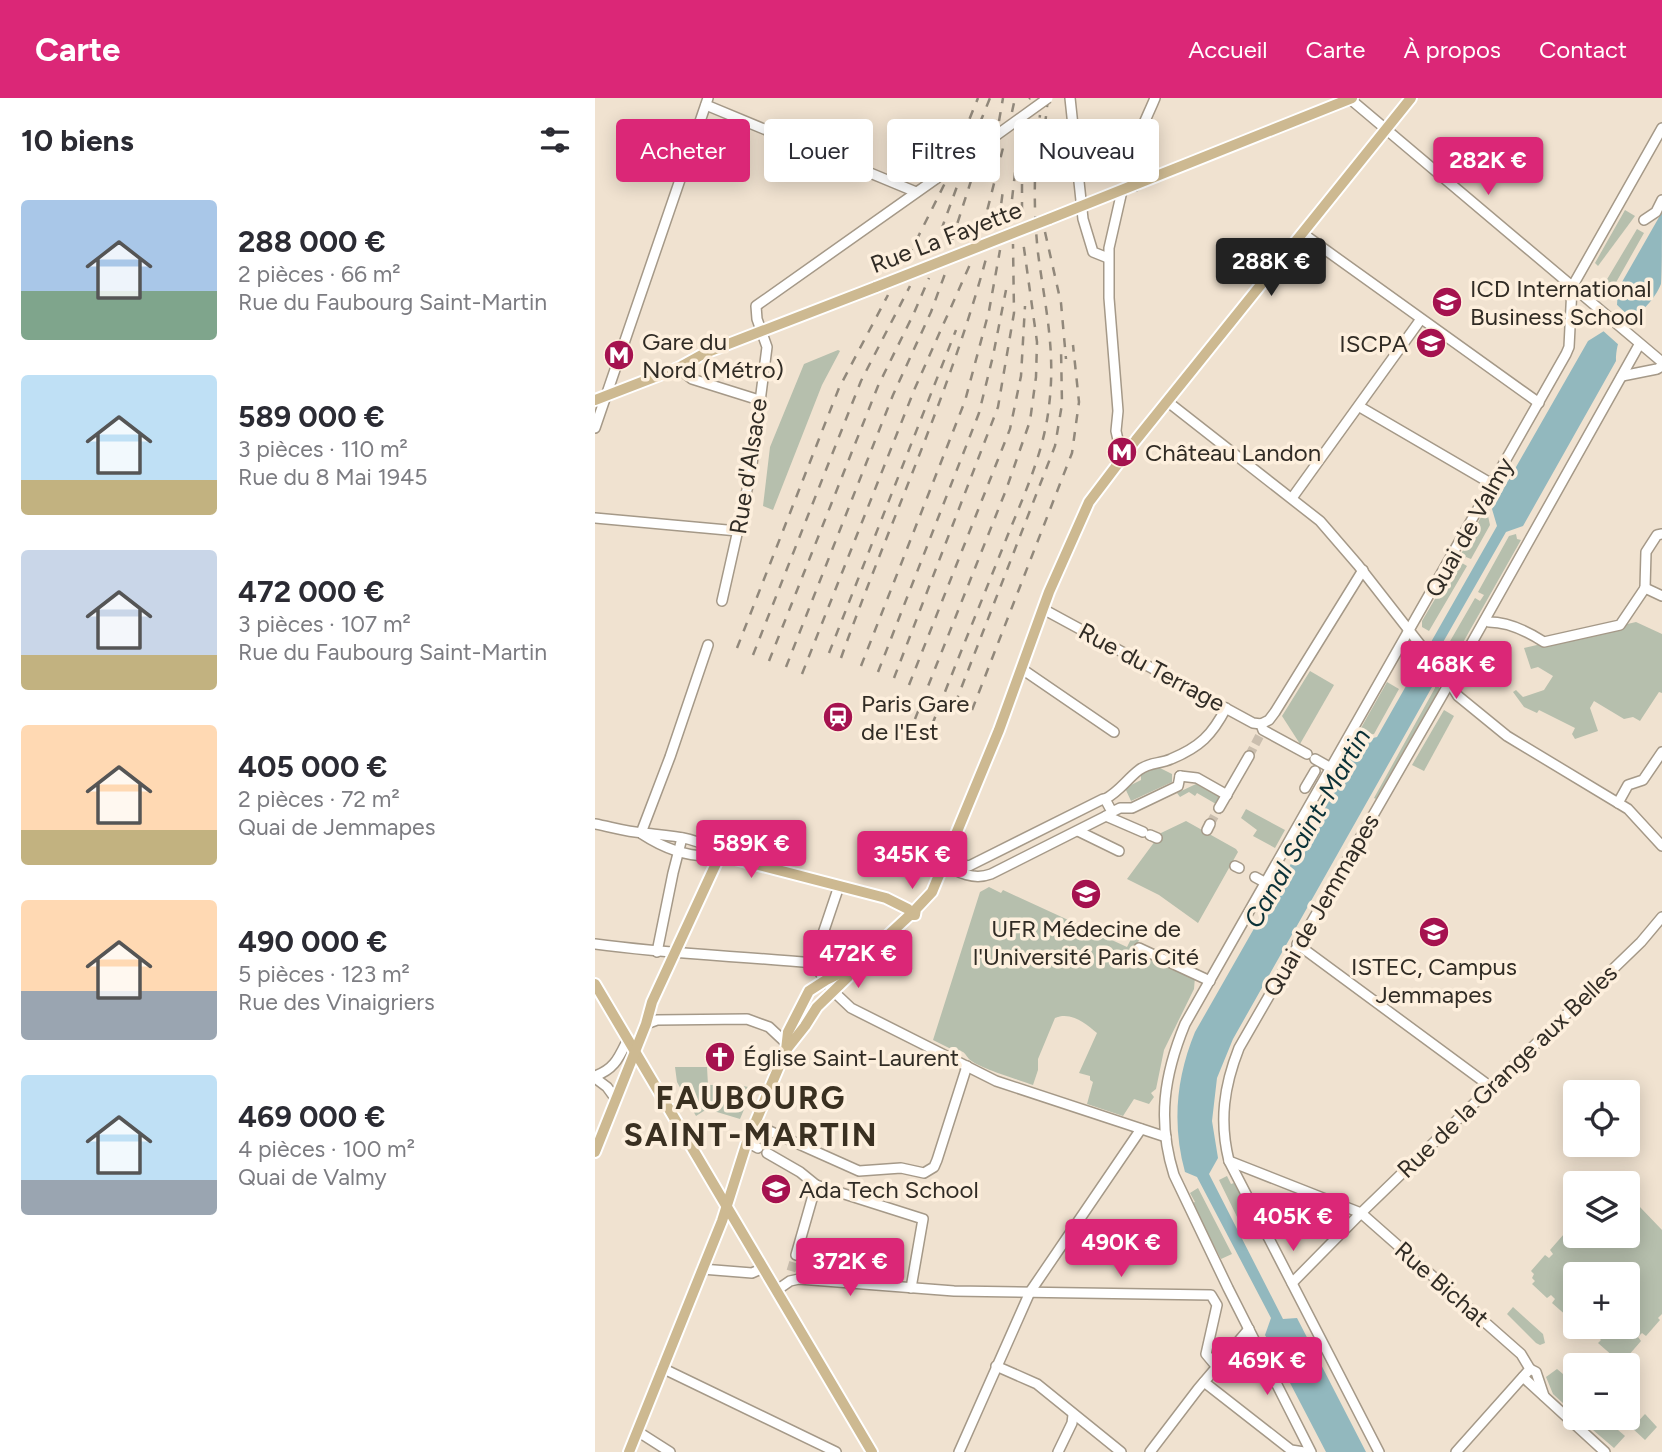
<!DOCTYPE html>
<html lang="fr">
<head>
<meta charset="utf-8">
<style>
  :root { --surface:#fff; --page:#f7f7f7; --text:#2b2b33; --muted:#7c7c81; --accent:#db2777 }
  body { margin:0; font-family:Figtree,sans-serif; background:var(--page); color:var(--text); height:100vh; display:flex; flex-direction:column; font-size:26px; white-space:nowrap }
  * { box-sizing:border-box; margin:0 }
  p { font-size:23px; color:var(--muted) }
  .icon { flex:none; width:38px; height:38px; fill:none; stroke:currentColor; stroke-width:2; stroke-linecap:round; stroke-linejoin:round }
  .map { position:relative; flex:1; overflow:hidden }
  .details { display:flex; flex-direction:column; background:var(--surface); width:595px }
  .details>* { flex:none }
  .hud { position:absolute; left:21px; top:21px; width:665px; height:63px; display:flex; gap:14px }
  .tools { position:absolute; left:968px; top:982px; display:grid; gap:14px }
  .tools a { display:grid; place-items:center; width:77px; height:77px; border-radius:7px; background:var(--surface); box-shadow:0 4px 18px #0003; font-size:35px }
  .price { position:absolute; translate:-50% -60px; padding:0 16px; border-radius:7px; background:var(--accent); color:#fff; font-size:23px; line-height:46px; filter:drop-shadow(0 2px 4px #0008) }
  .price::after { content:''; position:absolute; left:50%; top:42px; width:21px; height:16px; margin-left:-10px; background:inherit; clip-path:polygon(0 0,100% 0,50% 100%) }
  .price.current { background:#222; color:#fff }
  ul { padding:0; list-style:none }
  li { display:flex; align-items:center; gap:21px; height:175px; padding:0 21px }
  li span { display:grid; place-items:center; flex:none; width:196px; height:140px; border-radius:7px; color:#555 }
  li>.icon { margin-inline-start:auto }
  span .icon { width:84px; height:84px; fill:#fffc; stroke-width:1 }
  li b { font-size:30px }
  h2 { display:flex; justify-content:space-between; align-items:center; height:84px; padding:0 21px; font-size:30px }
  .pill { padding:0 24px; border-radius:7px; background:var(--surface); box-shadow:0 4px 18px #0003; font-size:24px; line-height:63px }
  .pill.current { background:var(--accent); color:#fff }
  header { display:flex; align-items:center; gap:42px; box-sizing:border-box; height:98px; padding:0 35px; background:var(--accent); color:#fff }
  header strong { font-size:33px }
  nav { display:flex; gap:38px; margin-inline-start:auto; font-size:24px }
  main { display:flex; flex:1; min-height:0 }
  .map>svg:first-child { display:block }
  .green { fill:#b6bfad }
  .water { fill:#92b8be }
  .pier { fill:#f0e2d0 }
  .lines { fill:none; stroke-linecap:round; stroke-linejoin:round }
  .minor-tunnel { stroke:#cabeae; stroke-width:9; stroke-dasharray:9 4.5; stroke-linecap:butt }
  .minor-casing { stroke:#a59988; stroke-width:12 }
  .major-casing { stroke:#fff; stroke-width:14 }
  .minor { stroke:#fff; stroke-width:9 }
  .major { stroke:#cdb991; stroke-width:10 }
  .rail { stroke:#91887b; stroke-width:2.5; stroke-dasharray:9 9; stroke-linecap:butt }
  .minor-bridge-casing { stroke:#a59988; stroke-width:12; stroke-linecap:butt }
  .major-bridge-casing { stroke:#fff; stroke-width:14; stroke-linecap:butt }
  .minor-bridge { stroke:#fff; stroke-width:9 }
  .major-bridge { stroke:#cdb991; stroke-width:10 }
  .labels { text-anchor:middle; dominant-baseline:central; stroke-width:7; stroke-linejoin:round; paint-order:stroke }
  .street-label { font-size:24px; fill:#312c25; stroke:#fdefdd }
  .poi-label { font-size:24px; fill:#312c25; stroke:#fdefdd; text-anchor:start }
  .water-label { font-size:26px; font-style:italic; fill:#0a3137; stroke:#fdefdd }
  .district-label { font-size:32px; font-weight:bold; letter-spacing:2px; fill:#3a3021; stroke:#fdefdd }
</style>
</head>
<body>
<header>
<strong>Carte</strong>
<nav><a>Accueil</a><a>Carte</a><a>À propos</a><a>Contact</a></nav>
</header>
<main>
<section class="details">
<h2>10 biens<svg class="icon" aria-label="filters" viewBox="0 0 24 24"><path d="M4 7h16M4 17h16"/><circle cx="9" cy="7" r="2"/><circle cx="15" cy="17" r="2"/></svg></h2>
<ul>
<li><span style="background:linear-gradient(#a9c7e8 65%,#7fa58c 0)"><svg class="icon" aria-label="home" viewBox="0 0 24 24"><path d="M3 11l9-7 9 7M6 9v11h12V9"/></svg></span><div><b>288 000 €</b><p>2 pièces · 66 m²</p><p>Rue du Faubourg Saint-Martin</p></div></li>
<li><span style="background:linear-gradient(#bfe0f5 75%,#c2b280 0)"><svg class="icon" aria-label="home" viewBox="0 0 24 24"><path d="M3 11l9-7 9 7M6 9v11h12V9"/></svg></span><div><b>589 000 €</b><p>3 pièces · 110 m²</p><p>Rue du 8 Mai 1945</p></div></li>
<li><span style="background:linear-gradient(#c9d6e8 75%,#c2b280 0)"><svg class="icon" aria-label="home" viewBox="0 0 24 24"><path d="M3 11l9-7 9 7M6 9v11h12V9"/></svg></span><div><b>472 000 €</b><p>3 pièces · 107 m²</p><p>Rue du Faubourg Saint-Martin</p></div></li>
<li><span style="background:linear-gradient(#ffd9b3 75%,#c2b280 0)"><svg class="icon" aria-label="home" viewBox="0 0 24 24"><path d="M3 11l9-7 9 7M6 9v11h12V9"/></svg></span><div><b>405 000 €</b><p>2 pièces · 72 m²</p><p>Quai de Jemmapes</p></div></li>
<li><span style="background:linear-gradient(#ffd9b3 65%,#9aa5b1 0)"><svg class="icon" aria-label="home" viewBox="0 0 24 24"><path d="M3 11l9-7 9 7M6 9v11h12V9"/></svg></span><div><b>490 000 €</b><p>5 pièces · 123 m²</p><p>Rue des Vinaigriers</p></div></li>
<li><span style="background:linear-gradient(#bfe0f5 75%,#9aa5b1 0)"><svg class="icon" aria-label="home" viewBox="0 0 24 24"><path d="M3 11l9-7 9 7M6 9v11h12V9"/></svg></span><div><b>469 000 €</b><p>4 pièces · 100 m²</p><p>Quai de Valmy</p></div></li>
</ul>
</section>
<div class="map">
<svg width="1067" height="1354" viewBox="0 0 1067 1354">
  <rect width="100%" height="100%" fill="#f0e2d0"/>
  <!-- green -->
  <g class="green">
    <path d="M1030,112L1040,118L1003,168L1000,165Z"/>
    <path d="M1042,131L1049,135L1019,188L1016,199L1011,183Z"/>
    <path d="M243,252L245,253L227,287L178,412L168,408L175,349L209,266Z"/>
    <path d="M893,418L895,427L876,461L871,459L867,465L872,468L834,533L827,529V523L860,467L886,419Z"/>
    <path d="M921,436L922,441L926,442L866,548L861,549L854,545L880,500L885,503L889,497L883,494L914,438Z"/>
    <path d="M1041,524L1067,536V595L1064,594L1045,623L1038,619L1029,621L999,603L995,610L1003,633L980,641L977,636L980,630L944,612L942,615L929,609L918,594L921,592L928,599L949,592L958,578L943,569L936,571L929,550Z"/>
    <path d="M839,565L845,578L844,592L781,701L779,700L840,590Z"/>
    <path d="M715,573L739,587L705,646L687,618Z"/>
    <path d="M792,584L804,591L779,636L767,638L762,637Z"/>
    <path d="M849,612L859,618L829,673L817,667Z"/>
    <path d="M559,667L577,676V684L536,703L530,690L546,682V676Z"/>
    <path d="M601,686L625,699L621,706L602,695L600,698L594,694L585,699L582,695Z"/>
    <path d="M651,711L690,732L680,750L658,738L662,732L646,720Z"/>
    <path d="M591,723L641,751L643,754L603,825L564,797L532,781L566,735Z"/>
    <path d="M394,789L406,795L408,792L532,849L537,839L544,842L540,852L600,879L599,891L569,952L561,991L556,995L559,999L554,1006L539,1001L528,1018L492,1006L498,984L495,982V978L484,975L502,935C490,925 475,913 460,920L443,961V972L438,987C425,982 383,970 374,961C369,955 371,955 362,951L358,952L338,942L385,794Z"/>
    <path d="M80,969H112L113,987H144L158,990L145,1021L112,1011L101,1018L82,984Z"/>
    <path d="M632,1078L636,1086L639,1085L657,1119L645,1125L624,1082Z"/>
    <path d="M603,1090L637,1156L626,1161L597,1105L600,1104L595,1095Z"/>
    <path d="M1033,1098L1039,1104L1036,1108L1040,1111L1044,1108L1067,1132V1216L1063,1220L1065,1222L1051,1238L1047,1235L1043,1239L1046,1243L1033,1258L1029,1255L1026,1259L1022,1256L1019,1259L1003,1245L1006,1242L1002,1238L998,1241L984,1229L1032,1228V1176H980V1216L977,1214L973,1219L957,1205L960,1201L956,1197L952,1200L937,1186L940,1183L937,1180L939,1176L936,1173L950,1157L954,1160L958,1156L955,1152L969,1136L971,1138L979,1129L977,1127L980,1123V1138H1032Z"/>
    <path d="M918,1209L948,1236L950,1245L945,1247L941,1245L912,1216Z"/>
    <path d="M962,1271L980,1286V1294L976,1293L980,1296V1316L958,1296L951,1279Z"/>
    <path d="M1050,1316L1062,1329L1050,1342L1037,1330Z"/>
    <path d="M984,1320H1009L1030,1338L1019,1350Z"/>
  </g>
  <!-- water -->
  <path class="water" d="M1067,114C1067,130 1067,173 1066,186C1051,221 1022,219 1021,263L928,428L911,434L835,567L837,589L638,941L622,980L617,1023L623,1060L614,1076L688,1221L702,1220L771,1354H731L670,1237L676,1220L602,1079L590,1074C577,1027 581,980 600,934L766,643L782,639L902,428L897,411L993,243L1009,233L1022,207L1023,191Z"/>
  <!-- pier -->
  <path class="pier" d="M1019,204L1039,223L1025,248L1006,231Z"/>
  <g class="lines">
    <!-- minor-tunnel -->
    <g class="minor-tunnel">
      <path d="M654,658L665,637"/>
      <path d="M615,726L624,710"/>
      <path d="M196,1173L201,1157"/>
    </g>
    <!-- minor casing -->
    <g class="minor-casing">
      <g id="minor">
        <path d="M475,0L488,121L498,154L513,160"/>
        <path d="M754,0L1067,264"/>
        <path d="M111,7L321,94"/>
        <path d="M540,88C528,61 550,25 560,0"/>
        <path d="M527,93L514,150V200L523,313L521,333L523,342L532,354"/>
        <path d="M1049,122L1061,114L1067,102"/>
        <path d="M707,135L944,305"/>
        <path d="M83,270L97,281L164,302"/>
        <path d="M1027,278L1062,271L1067,268"/>
        <path d="M573,304L725,423L763,467L827,549L849,562L858,590L863,598L912,638L1033,711L1067,748"/>
        <path d="M765,309L897,386"/>
        <path d="M0,330L113,0"/>
        <path d="M697,400L826,221"/>
        <path d="M0,420L143,433"/>
        <path d="M1050,490L1051,454L1062,437L1067,436"/>
        <path d="M1050,490L1067,498"/>
        <path d="M127,503L156,374L172,249L162,221L161,208L342,80"/>
        <path d="M448,511L658,625L666,626"/>
        <path d="M894,524C914,524 932,533 949,544L1025,527L1050,490"/>
        <path d="M427,571L519,634"/>
        <path d="M666,626L674,622L680,614L768,472"/>
        <path d="M666,626L668,632L712,656"/>
        <path d="M720,661L736,670"/>
        <path d="M585,678L602,680L632,697"/>
        <path d="M710,690L720,673"/>
        <path d="M508,701H510L517,714L515,716L396,776C380,782 362,776 350,764L374,768Z"/>
        <path d="M510,701C524,694 532,681 544,672C554,664 565,666 576,661C605,649 617,637 631,610"/>
        <path d="M1023,705L1033,687L1048,682L1067,654"/>
        <path d="M624,710L654,658"/>
        <path d="M517,714L525,710H537L583,688L585,678"/>
        <path d="M511,718L548,734"/>
        <path d="M0,726C16,729 32,734 48,735C75,738 104,738 125,757"/>
        <path d="M612,732L615,726"/>
        <path d="M483,733L524,753"/>
        <path d="M46,735L75,659L113,547"/>
        <path d="M47,736C70,751 98,761 125,757"/>
        <path d="M555,737L562,740"/>
        <path d="M640,768L644,770"/>
        <path d="M660,779L671,785"/>
        <path d="M0,846C72,856 145,858 218,865L238,893L256,910L401,983L571,1039"/>
        <path d="M702,846L896,989"/>
        <path d="M544,850L615,883"/>
        <path d="M62,854L78,775L87,740"/>
        <path d="M218,865L244,788"/>
        <path d="M51,926L62,922L152,921L174,929L190,944"/>
        <path d="M0,978C20,971 24,959 33,941"/>
        <path d="M0,980L12,989L20,1000"/>
        <path d="M159,1026L264,1073L306,1070L329,1075L339,1069L342,1062L372,968"/>
        <path d="M152,1044L163,1050"/>
        <path d="M172,1055L205,1074L221,1087"/>
        <path d="M634,1063L766,1115L926,1256L935,1271L861,1354"/>
        <path d="M201,1157L221,1087L328,1121L316,1190"/>
        <path d="M107,1171L157,1175L168,1170"/>
        <path d="M697,1185L766,1115L1046,844L1067,819"/>
        <path d="M182,1192L195,1183L204,1181L359,1193L616,1197L622,1207L611,1256L621,1268"/>
        <path d="M401,1268L442,1286L526,1354"/>
        <path d="M67,1270L241,1354"/>
        <path d="M935,1271L941,1274L949,1298"/>
        <path d="M928,1279L1010,1354"/>
        <path d="M609,1284L696,1352L709,1354"/>
        <path d="M42,1333L75,1354"/>
        <path d="M364,1354L435,1194L546,1031"/>
        <path d="M463,1354L477,1325L478,1317"/>
        <path d="M555,1354L603,1291L654,1231"/>
        <path d="M716,1354L633,1190L579,1077C562,1023 569,977 590,926L971,256L974,249L977,189L1067,30"/>
        <path d="M784,1354L634,1063C624,1023 629,988 644,950L848,596L1044,247"/>
      </g>
    </g>
    <!-- major casing -->
    <g class="major-casing">
      <g id="major">
        <path d="M454,121L757,0"/>
        <path d="M0,302L83,270L110,255L281,189"/>
        <path d="M0,886L277,1354"/>
        <path d="M191,952L193,934L214,893L231,882L260,868L315,817H320L321,811L337,794L404,632L454,494L494,404L541,342L816,0"/>
        <path d="M0,1054L51,926L57,904L125,757L291,800L313,811"/>
        <path d="M34,1354L127,1123L152,1044L191,952L210,928L222,909L253,879L260,868"/>
      </g>
    </g>
    <!-- minor -->
    <use href="#minor" class="minor"/>
    <!-- major -->
    <use href="#major" class="major"/>
    <!-- rail -->
    <g class="rail">
      <path d="M434,1L435,0"/>
      <path d="M417,14L420,0"/>
      <path d="M404,23L408,0"/>
      <path d="M450,27L453,0"/>
      <path d="M378,42L395,0"/>
      <path d="M361,54L383,0"/>
      <path d="M427,86V114"/>
      <path d="M415,119L425,31"/>
      <path d="M404,123L408,92"/>
      <path d="M388,129L410,42"/>
      <path d="M450,134L466,205L471,261"/>
      <path d="M357,142L383,61"/>
      <path d="M340,149L368,72"/>
      <path d="M313,159L350,85"/>
      <path d="M142,550L244,290L293,197"/>
      <path d="M234,555L361,232"/>
      <path d="M158,557L266,283L315,188"/>
      <path d="M246,560C294,425 355,296 392,157"/>
      <path d="M174,563L283,288L319,215L334,180"/>
      <path d="M266,568L370,303L394,213L405,152"/>
      <path d="M191,569L298,297L336,214L351,173"/>
      <path d="M283,574L384,315L398,258L411,192"/>
      <path d="M207,576L320,290L377,162"/>
      <path d="M299,580L403,309L419,215L418,146"/>
      <path d="M314,587L415,331L426,278L430,208"/>
      <path d="M360,606L460,348L467,306L466,250"/>
      <path d="M377,612L477,355L484,304L478,247"/>
      <path d="M320,621L411,392L435,323L441,279L442,244L428,143"/>
      <path d="M337,627C361,565 387,502 412,439C429,397 449,354 454,308C461,252 450,209 443,155C438,109 439,63 445,17"/>
    </g>
    <!-- minor-bridge casing -->
    <g class="minor-bridge-casing">
      <path id="minor-bridge" d="M342,80L453,0"/>
    </g>
    <!-- major-bridge casing -->
    <g class="major-bridge-casing">
      <path id="major-bridge" d="M281,189L454,121"/>
    </g>
    <!-- minor-bridge -->
    <use href="#minor-bridge" class="minor-bridge"/>
    <!-- major-bridge -->
    <use href="#major-bridge" class="major-bridge"/>
  </g>
  <!-- icons -->
  <defs>
    <g id="university-disc" transform="scale(1.575)"><circle r="9.5" fill="#a5124f" stroke="#fdefdd"/><path d="M0-5L7-2L0 1L-7-2ZM-4 1L0 2.5L4 1V4Q0 6-4 4Z" fill="#fff"/></g>
    <g id="metro-disc" transform="scale(1.575)"><circle r="9.5" fill="#a5124f" stroke="#fdefdd"/><path d="M-5.5 5V-5H-3L0 0L3-5H5.5V5H3V-.5L0 4L-3-.5V5Z" fill="#fff"/></g>
    <g id="station-disc" transform="scale(1.575)"><circle r="9.5" fill="#a5124f" stroke="#fdefdd"/><path d="M-3-6H3Q5-6 5-4V2Q5 4 3 4L4.5 6H3L1.5 4h-3L-3 6H-4.5L-3 4Q-5 4-5 2V-4Q-5-6-3-6ZM-3.5-4v3h7v-3ZM-3.5 1v1.5H-2V1ZM2 1v1.5H3.5V1Z" fill="#fff"/></g>
    <g id="church-disc" transform="scale(1.575)"><circle r="9.5" fill="#a5124f" stroke="#fdefdd"/><path d="M-1.2-6h2.4v3.5h3.3v2.4h-3.3V6h-2.4V-.1h-3.3v-2.4h3.3Z" fill="#fff"/></g>
  </defs>
  <g fill-rule="evenodd">
    <use href="#university-disc" x="852" y="204"/>
    <use href="#university-disc" x="836" y="245"/>
    <use href="#metro-disc" x="24" y="257"/>
    <use href="#metro-disc" x="527" y="354"/>
    <use href="#station-disc" x="243" y="619"/>
    <use href="#university-disc" x="491" y="796"/>
    <use href="#university-disc" x="839" y="834"/>
    <use href="#church-disc" x="125" y="959"/>
    <use href="#university-disc" x="181" y="1091"/>
  </g>
  <g class="labels">
    <!-- street labels -->
    <g class="street-label">
      <text transform="translate(351 139) rotate(-21)">Rue La Fayette</text>
      <text transform="translate(153 368) rotate(-81)">Rue d'Alsace</text>
      <text transform="translate(874 429) rotate(-61)">Quai de Valmy</text>
      <text transform="translate(557 569) rotate(28)">Rue du Terrage</text>
      <text transform="translate(726 807) rotate(-60)">Quai de Jemmapes</text>
      <text transform="translate(912 973) rotate(-44)">Rue de la Grange aux Belles</text>
      <text transform="translate(847 1186) rotate(41)">Rue Bichat</text>
    </g>
    <!-- poi labels -->
    <g class="poi-label">
      <text x="875" y="190">ICD International<tspan x="875" dy="28">Business School</tspan></text>
      <text x="47" y="243">Gare du<tspan x="47" dy="28">Nord (Métro)</tspan></text>
      <text x="813" y="245" text-anchor="end">ISCPA</text>
      <text x="550" y="354">Château Landon</text>
      <text x="266" y="605">Paris Gare<tspan x="266" dy="28">de l'Est</tspan></text>
      <text x="491" y="830" text-anchor="middle">UFR Médecine de<tspan x="491" dy="28">l'Université Paris Cité</tspan></text>
      <text x="839" y="868" text-anchor="middle">ISTEC, Campus<tspan x="839" dy="28">Jemmapes</tspan></text>
      <text x="148" y="959">Église Saint-Laurent</text>
      <text x="204" y="1091">Ada Tech School</text>
    </g>
    <!-- water labels -->
    <g class="water-label">
      <text transform="translate(712 730) rotate(-60)">Canal Saint-Martin</text>
    </g>
    <!-- district labels -->
    <g class="district-label">
      <text x="156" y="1000">FAUBOURG<tspan x="156" dy="37">SAINT-MARTIN</tspan></text>
    </g>
  </g>
</svg>
<div class="tools">
<a><svg class="icon" aria-label="locate" viewBox="0 0 24 24"><circle cx="12" cy="12" r="6"/><path d="M12 2v4M12 18v4M2 12h4M18 12h4"/></svg></a>
<a><svg class="icon" aria-label="layers" viewBox="0 0 24 24"><path d="M12 4l9 5-9 5-9-5zM3 14l9 5 9-5"/></svg></a>
<a>+</a>
<a>−</a>
</div>
<b class="price" style="left:893px;top:99px">282K €</b>
<b class="price current" style="left:676px;top:200px">288K €</b>
<b class="price" style="left:861px;top:603px">468K €</b>
<b class="price" style="left:156px;top:782px">589K €</b>
<b class="price" style="left:317px;top:793px">345K €</b>
<b class="price" style="left:263px;top:892px">472K €</b>
<b class="price" style="left:698px;top:1155px">405K €</b>
<b class="price" style="left:526px;top:1181px">490K €</b>
<b class="price" style="left:255px;top:1200px">372K €</b>
<b class="price" style="left:672px;top:1299px">469K €</b>
<div class="hud">
<a class="pill current">Acheter</a>
<a class="pill">Louer</a>
<a class="pill">Filtres</a>
<a class="pill">Nouveau</a>
</div>
</div>
</main>
</body>
</html>
